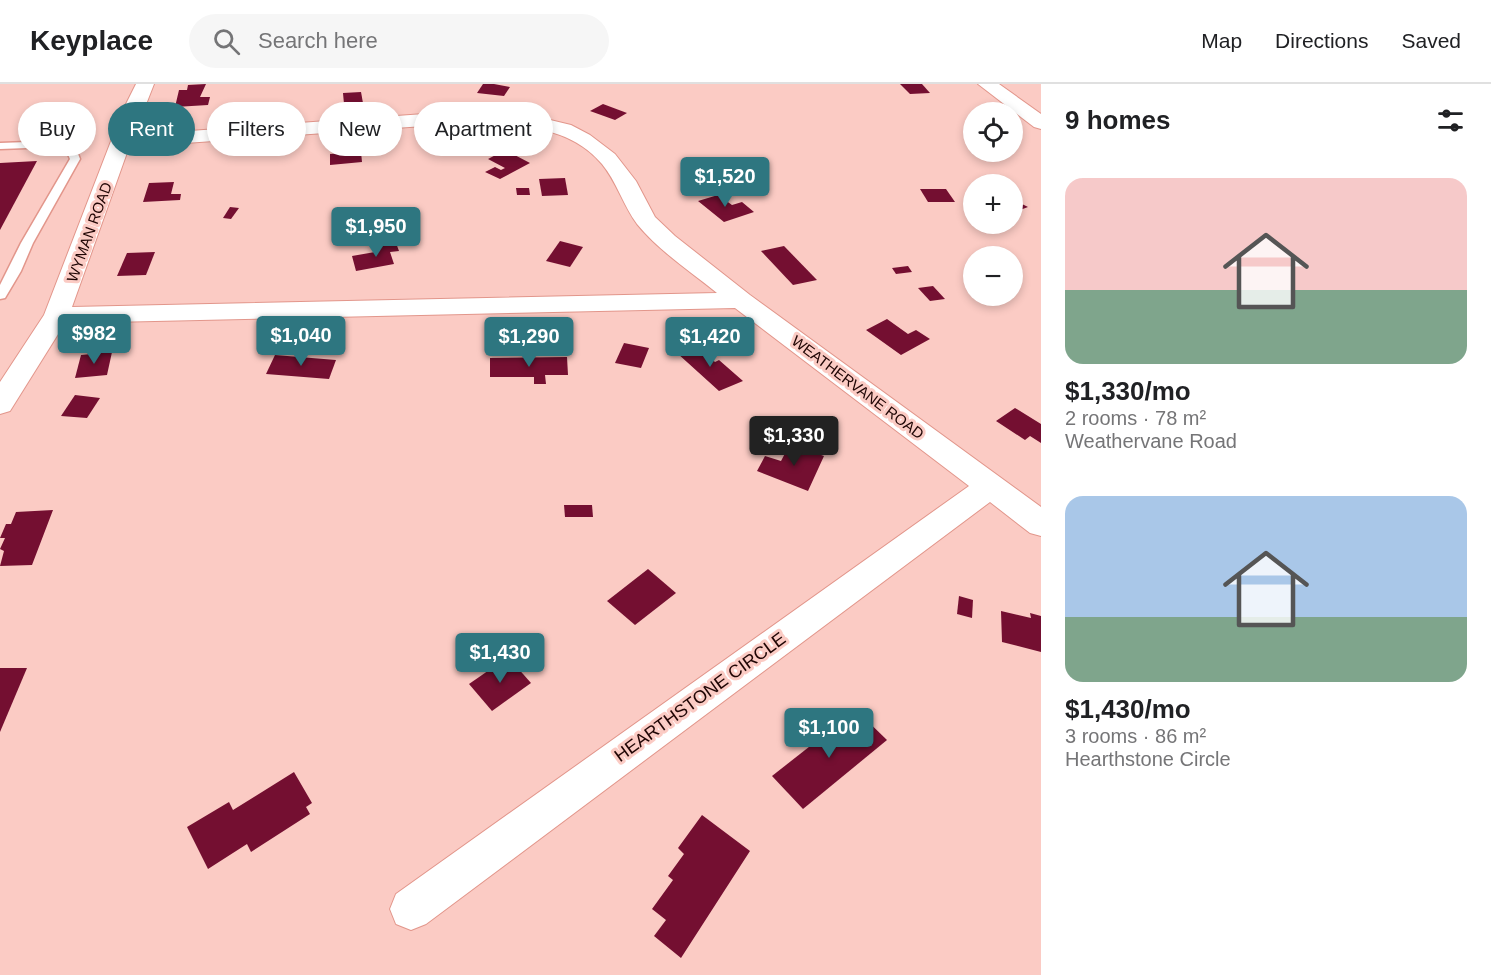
<!DOCTYPE html>
<html lang="en">
<head>
<meta charset="utf-8">
<style>
  :root { --surface:#fff; --page:#f6f6f6; --text:#202124; --muted:#757577; --line:#e0e0e0; --accent:#2e7680 }
  body { margin:0; font-family:Arial,sans-serif; background:var(--page); color:var(--text); height:100vh; display:flex; flex-direction:column; font-size:22px; white-space:nowrap }
  * { box-sizing:border-box; margin:0 }
  p { font-size:20px; color:var(--muted) }
  .icon { flex:none; width:33px; height:33px; fill:none; stroke:currentColor; stroke-width:2; stroke-linecap:round; stroke-linejoin:round }
  .map { position:relative; flex:1; overflow:hidden }
  .side { display:flex; flex-direction:column; background:var(--surface); width:450px }
  .side>* { flex:none }
  .top-card { position:absolute; left:18px; top:18px; width:570px; height:54px; display:flex; gap:12px }
  .tools { position:absolute; left:963px; top:18px; display:grid; gap:12px }
  .tools a { display:grid; place-items:center; width:60px; height:60px; border-radius:50%; background:var(--surface); box-shadow:0 3px 9px #0003; font-size:30px }
  .price { position:absolute; translate:-50% -51px; padding:0 14px; border-radius:6px; background:var(--accent); color:#fff; font-size:20px; line-height:39px; filter:drop-shadow(0 2px 3px #0008) }
  .price::after { content:''; position:absolute; left:50%; top:36px; width:18px; height:14px; margin-left:-9px; background:inherit; clip-path:polygon(0 0,100% 0,50% 100%) }
  .price.selected { background:#222; color:#fff }
  ul { padding:0; list-style:none }
  li { display:grid; align-content:center; gap:12px; height:318px; padding:0 24px }
  li span { display:grid; place-items:center; height:186px; border-radius:18px; color:#555 }
  li>.icon { margin-inline-start:auto }
  span .icon { width:108px; height:108px; fill:#fffc; stroke-width:1 }
  li b { font-size:26px }
  h2 { display:flex; justify-content:space-between; align-items:center; height:72px; padding:0 24px; font-size:26px }
  .tag { padding:0 21px; border-radius:27px; background:var(--surface); box-shadow:0 3px 9px #0003; font-size:21px; line-height:54px }
  .tag.selected { background:var(--accent); color:#fff }
  header { display:flex; align-items:center; gap:36px; box-sizing:border-box; height:84px; padding:0 30px; background:var(--surface); border-bottom:2px solid var(--line) }
  header strong { font-size:28px }
  nav { display:flex; gap:33px; margin-inline-start:auto; font-size:21px }
  .search { width:420px; height:54px; background:var(--page); display:flex; align-items:center; gap:15px; box-sizing:border-box; padding:0 21px; border-radius:33px; color:var(--muted); font-size:22px }
  main { display:flex; flex:1; min-height:0 }
  .map>svg:first-child { display:block }
  .building { fill:#740f31 }
  .lines { fill:none; stroke-linecap:round; stroke-linejoin:round }
  .service-casing { stroke:#e2968b; stroke-width:3 }
  .minor-casing { stroke:#e2968b; stroke-width:2 }
  .service { fill:#fff; fill-rule:evenodd }
  .minor { fill:#fff; fill-rule:evenodd }
  .labels { text-anchor:middle; dominant-baseline:central; stroke-width:6; stroke-linejoin:round; paint-order:stroke }
  .far-street-label { font-size:15px; fill:#1f0504; stroke:#fbcbc4 }
  .street-label { font-size:18px; fill:#1f0504; stroke:#fbcbc4 }
</style>
</head>
<body>
<header>
<strong>Keyplace</strong>
<div class="search"><svg class="icon" aria-label="search" viewBox="0 0 24 24"><circle cx="10" cy="10" r="6"/><path d="M15 15l6 6"/></svg>Search here</div>
<nav><a>Map</a><a>Directions</a><a>Saved</a></nav>
</header>
<main>
<div class="map">
<svg width="1041" height="891" viewBox="0 0 1041 891">
  <rect width="100%" height="100%" fill="#fbcbc4"/>
  <!-- building -->
  <g class="building">
    <path d="M206,0L200,13H210L208,21L175,23L179,6H187L188,1Z"/>
    <path d="M483,0H494L510,3L504,12L477,9Z"/>
    <path d="M900,0H922L930,9L910,10Z"/>
    <path d="M361,8L363,19L344,20L343,9Z"/>
    <path d="M603,20L627,29L615,36L590,27Z"/>
    <path d="M505,66L530,79L500,95L485,88L495,83L501,86L505,84L488,75Z"/>
    <path d="M361,68L362,78L330,81V70Z"/>
    <path d="M37,77L0,146V79Z"/>
    <path d="M565,94L568,111L542,112L539,95Z"/>
    <path d="M174,98L171,110H181L180,116L143,118L149,99Z"/>
    <path d="M516,104H529L530,111H517Z"/>
    <path d="M920,105H946L955,118H928Z"/>
    <path d="M718,111L732,121L742,118L754,128L724,138L698,117Z"/>
    <path d="M1012,115L1028,123L1012,129Z"/>
    <path d="M230,123L239,124L231,135L223,134Z"/>
    <path d="M560,157L583,163L570,183L546,177Z"/>
    <path d="M396,159L399,167L390,168L394,180L356,187L352,172L375,168L373,163Z"/>
    <path d="M784,162L817,196L793,201L761,167Z"/>
    <path d="M155,168L146,191L117,192L127,169Z"/>
    <path d="M908,182L912,188L896,190L892,184Z"/>
    <path d="M933,202L945,215L930,217L918,204Z"/>
    <path d="M887,235L908,250L916,246L930,255L901,271L866,246Z"/>
    <path d="M624,259L649,264L641,284L615,279Z"/>
    <path d="M696,261L715,278L719,276L743,297L719,307L677,269Z"/>
    <path d="M112,268L107,291L75,294L81,271Z"/>
    <path d="M275,271L336,276L329,295L266,290Z"/>
    <path d="M567,273L568,291H545L546,300H534V293H490V274Z"/>
    <path d="M75,311L100,314L87,334L61,332Z"/>
    <path d="M1015,324L1041,340V359L1030,352L1025,356L996,337Z"/>
    <path d="M790,360L824,372L808,407L757,387L765,372L781,377Z"/>
    <path d="M564,421H592L593,433H565Z"/>
    <path d="M53,426L32,481L0,482L4,467L0,465L5,454H0L6,440H11L16,428Z"/>
    <path d="M648,485L676,509L635,541L607,517Z"/>
    <path d="M959,512L973,516L972,534L957,530Z"/>
    <path d="M1001,527L1031,534L1030,529L1041,532V568L1002,558Z"/>
    <path d="M508,573L531,599L492,627L469,600Z"/>
    <path d="M0,584H27L0,648Z"/>
    <path d="M856,626L887,656L803,725L772,692Z"/>
    <path d="M294,688L312,719L306,723L310,730L251,768L247,760L208,785L187,743L229,718L233,726Z"/>
    <path d="M702,731L750,767L681,874L654,852L666,836L652,825L673,796L668,792L684,770L678,764Z"/>
  </g>
  <g class="lines">
    <!-- service casing -->
    <g class="service-casing">
      <path id="service" d="M55,57L75,62L80,75L33,159L21,187L5,214L0,215V201L21,159L70,75L66,66L55,63L0,65V59Z"/>
    </g>
    <!-- minor casing -->
    <g class="minor-casing">
      <g id="minor">
        <path d="M136,0H154L134,51L452,28L521,29L571,41L590,51L615,70L636,97L655,133L675,152L750,211L1041,423V452L1030,449L990,418L426,840L411,846L396,840L390,825L396,810L969,402L735,224L65,239L10,327L0,330V298L44,231L123,26ZM452,40C504,41 565,36 602,80C617,98 623,121 637,140C659,167 690,187 717,209L72,223L129,63Z"/>
        <path d="M978,0H999L1041,30V45L1034,43Z"/>
      </g>
    </g>
    <!-- service -->
    <use href="#service" class="service"/>
    <!-- minor -->
    <use href="#minor" class="minor"/>
  </g>
  <g class="labels">
    <!-- far-street labels -->
    <g class="far-street-label">
      <text transform="translate(89 148) rotate(-70)">WYMAN ROAD</text>
      <text transform="translate(858 303) rotate(37)">WEATHERVANE ROAD</text>
    </g>
    <!-- street labels -->
    <g class="street-label">
      <text transform="translate(700 613) rotate(-36)">HEARTHSTONE CIRCLE</text>
    </g>
  </g>
</svg>
<div class="tools">
<a><svg class="icon" aria-label="locate" viewBox="0 0 24 24"><circle cx="12" cy="12" r="6"/><path d="M12 2v4M12 18v4M2 12h4M18 12h4"/></svg></a>
<a>+</a>
<a>−</a>
</div>
<b class="price" style="left:725px;top:124px">$1,520</b>
<b class="price" style="left:376px;top:174px">$1,950</b>
<b class="price" style="left:94px;top:281px">$982</b>
<b class="price" style="left:301px;top:283px">$1,040</b>
<b class="price" style="left:529px;top:284px">$1,290</b>
<b class="price" style="left:710px;top:284px">$1,420</b>
<b class="price selected" style="left:794px;top:383px">$1,330</b>
<b class="price" style="left:500px;top:600px">$1,430</b>
<b class="price" style="left:829px;top:675px">$1,100</b>
<div class="top-card">
<a class="tag">Buy</a>
<a class="tag selected">Rent</a>
<a class="tag">Filters</a>
<a class="tag">New</a>
<a class="tag">Apartment</a>
</div>
</div>
<section class="side">
<h2>9 homes<svg class="icon" aria-label="filters" viewBox="0 0 24 24"><path d="M4 7h16M4 17h16"/><circle cx="9" cy="7" r="2"/><circle cx="15" cy="17" r="2"/></svg></h2>
<ul>
<li><span style="background:linear-gradient(#f6c9c9 60%,#7fa58c 0)"><svg class="icon" aria-label="home" viewBox="0 0 24 24"><path d="M3 11l9-7 9 7M6 9v11h12V9"/></svg></span><div><b>$1,330/mo</b><p>2 rooms · 78 m²</p><p>Weathervane Road</p></div></li>
<li><span style="background:linear-gradient(#a9c7e8 65%,#7fa58c 0)"><svg class="icon" aria-label="home" viewBox="0 0 24 24"><path d="M3 11l9-7 9 7M6 9v11h12V9"/></svg></span><div><b>$1,430/mo</b><p>3 rooms · 86 m²</p><p>Hearthstone Circle</p></div></li>
</ul>
</section>
</main>
</body>
</html>
